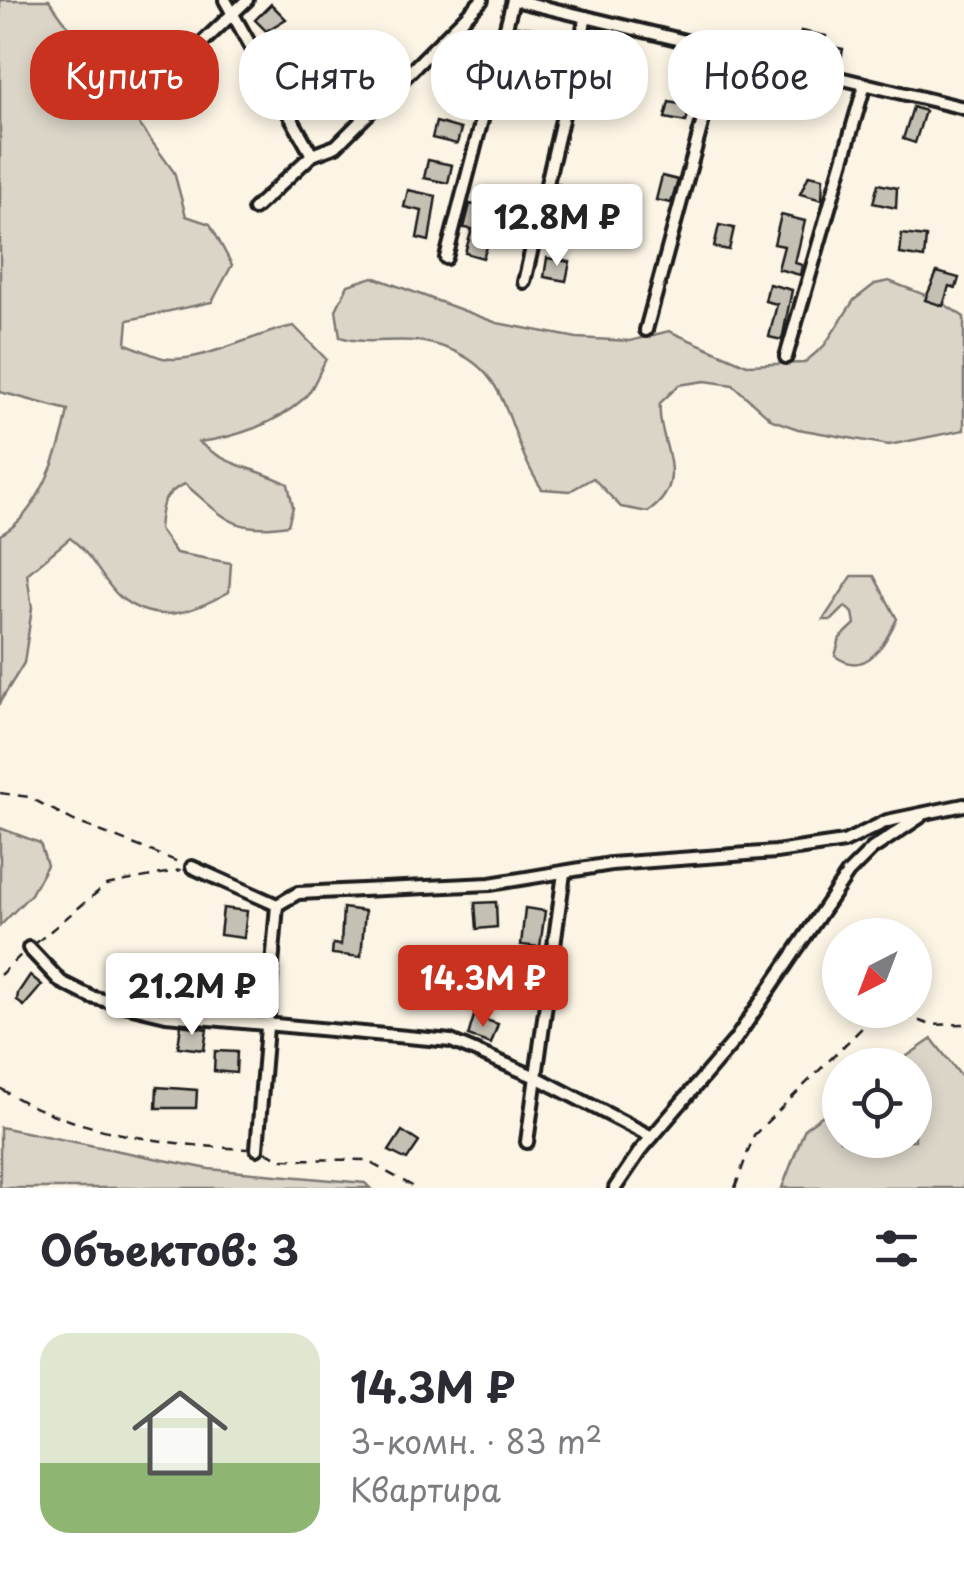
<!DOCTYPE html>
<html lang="ru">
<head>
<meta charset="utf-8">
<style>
  :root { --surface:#fff; --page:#f7f7f7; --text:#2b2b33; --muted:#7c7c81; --accent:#c8321e }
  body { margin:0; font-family:"Playpen Sans",sans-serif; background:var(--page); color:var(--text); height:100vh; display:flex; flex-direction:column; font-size:38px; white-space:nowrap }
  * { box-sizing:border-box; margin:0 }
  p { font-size:32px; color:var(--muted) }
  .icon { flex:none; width:55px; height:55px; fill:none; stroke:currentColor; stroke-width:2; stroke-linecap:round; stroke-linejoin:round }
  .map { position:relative; height:1188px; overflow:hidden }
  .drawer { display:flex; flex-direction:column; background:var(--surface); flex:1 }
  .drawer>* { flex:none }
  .banner { position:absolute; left:30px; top:30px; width:905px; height:90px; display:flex; gap:20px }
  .needle { width:65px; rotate:222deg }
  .buttons { position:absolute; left:822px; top:918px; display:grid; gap:20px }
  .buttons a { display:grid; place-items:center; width:110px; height:110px; border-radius:50%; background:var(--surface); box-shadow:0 5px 15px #0003; font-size:50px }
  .price { position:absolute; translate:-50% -85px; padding:0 22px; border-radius:10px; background:#fff; color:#222; font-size:32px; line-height:65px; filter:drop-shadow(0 2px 5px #0008) }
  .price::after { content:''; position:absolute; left:50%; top:60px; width:30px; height:22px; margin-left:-15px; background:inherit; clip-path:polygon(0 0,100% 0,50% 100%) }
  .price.current { background:var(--accent); color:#fff }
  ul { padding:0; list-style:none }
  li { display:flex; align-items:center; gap:30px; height:250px; padding:0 40px }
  li span { display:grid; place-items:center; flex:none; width:280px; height:200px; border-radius:30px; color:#555 }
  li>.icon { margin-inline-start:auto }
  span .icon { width:120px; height:120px; fill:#fffc; stroke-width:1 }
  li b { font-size:42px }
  h2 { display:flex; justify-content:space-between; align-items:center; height:120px; padding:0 40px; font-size:42px }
  .pill { padding:0 35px; border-radius:40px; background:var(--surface); box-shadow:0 5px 15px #0003; font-size:35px; line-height:90px }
  .pill.current { background:var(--accent); color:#fff }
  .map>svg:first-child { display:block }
  .green { fill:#dbd5c8; stroke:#7c7872; stroke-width:2.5 }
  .building { fill:#c4c0b3; stroke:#1c1c1c; stroke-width:2.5 }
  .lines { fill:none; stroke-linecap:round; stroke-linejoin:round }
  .minor-casing { stroke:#1c1c1c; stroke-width:18 }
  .path { stroke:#1c1c1c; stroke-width:2.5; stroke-dasharray:10 8; stroke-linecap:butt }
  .minor { stroke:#fcf5e5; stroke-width:10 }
</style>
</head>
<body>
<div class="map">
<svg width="964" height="1188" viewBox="0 0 964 1188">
  <rect width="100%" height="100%" fill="#fcf5e5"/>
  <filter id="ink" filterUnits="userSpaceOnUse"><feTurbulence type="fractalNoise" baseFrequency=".01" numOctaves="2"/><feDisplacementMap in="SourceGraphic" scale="20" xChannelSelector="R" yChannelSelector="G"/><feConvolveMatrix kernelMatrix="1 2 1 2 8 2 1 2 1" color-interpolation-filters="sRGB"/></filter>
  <g filter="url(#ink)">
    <!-- green -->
    <g class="green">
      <path d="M0,0H49L174,172L186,216L210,224L232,265L212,302L128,320L126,344C138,348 151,355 163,358C198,365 257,332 294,326L326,359C319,372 313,391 302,400C276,424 233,438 199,442C229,468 255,467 288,484L293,507L288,525C233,534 225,518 185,484C162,494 161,505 159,529L176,553L231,563L229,592C193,612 157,627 120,597C104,584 94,556 70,538L27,574L32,608L24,663L0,702V535C39,515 61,450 68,410L0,392Z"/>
      <path d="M373,277L497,323L577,338L630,341L669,331L747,365L804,363L824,346L854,300L875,284L889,281L938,300L964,317V430L889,445L798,429L772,420L733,385L705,381L679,385L660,403C656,442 694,480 648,512L621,507L593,478L570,491L542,489C500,428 517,360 424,342C396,337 368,346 340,337L336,310L348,285Z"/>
      <path d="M852,576H874L897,619C884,644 867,679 835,656L840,638L855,624L853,613L845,607L832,620H823Z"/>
      <path d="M0,828L40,843L47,865L31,894L0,926Z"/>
      <path d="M932,1039L964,1080V1188H782L805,1128L840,1103V1140H915V1065H894Z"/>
      <path d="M0,1127L209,1169L365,1183L370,1188H0Z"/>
    </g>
    <!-- building -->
    <g class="building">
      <path d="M271,4L286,19L266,31L255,20Z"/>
      <path d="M518,26L534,28L531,47L515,44Z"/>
      <path d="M801,31L826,36L824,45L843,49L840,64L825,61L826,54L797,47Z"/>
      <path d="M600,73L616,77L612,98L595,94Z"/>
      <path d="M533,74L553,77L545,114L526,110Z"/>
      <path d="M446,91L466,95L463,111L443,107Z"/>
      <path d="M669,102L690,106L686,122L665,118Z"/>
      <path d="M913,107L925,111L915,143L903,139Z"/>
      <path d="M436,122L461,129L457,144L432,138Z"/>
      <path d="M428,160L452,165L448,183L424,178Z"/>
      <path d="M809,175L823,178L822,200L800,194Z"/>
      <path d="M662,176L678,180L671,203L656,200Z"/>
      <path d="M557,184L577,189L572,210L552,204Z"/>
      <path d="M878,184L897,188L896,208L873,203Z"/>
      <path d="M408,190L436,196L429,241L417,238L422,211L404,207Z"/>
      <path d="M470,204L500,211L483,258L465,253L472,229L464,228Z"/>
      <path d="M781,215L805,221L795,263L802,265L800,275L778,269L784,246L774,244Z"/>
      <path d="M719,225L734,228L729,250L714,247Z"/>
      <path d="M902,234L926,237L924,258L900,254Z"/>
      <path d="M547,258L570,262L566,281L544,277Z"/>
      <path d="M937,272L959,278L956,288L949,286L943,306L925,300Z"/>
      <path d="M769,284L792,290L782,340L769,337L777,304L765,301Z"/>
      <path d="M496,902L497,927L477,929L475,903Z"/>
      <path d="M223,908L247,911L244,938L220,935Z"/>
      <path d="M343,908L365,911L361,957L332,954L333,944L341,945Z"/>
      <path d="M525,908L545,911L540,947L521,945Z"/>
      <path d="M30,975L42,985L24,1006L17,1001L18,993Z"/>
      <path d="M192,980L212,982L210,1008L190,1006Z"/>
      <path d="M474,1016L498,1024L491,1044L468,1036Z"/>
      <path d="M181,1025L207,1029L204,1050L178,1047Z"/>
      <path d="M215,1051L237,1052L236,1073L214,1071Z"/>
      <path d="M157,1087L197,1090L196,1108H156Z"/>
      <path d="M402,1131L419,1142L407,1160L389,1151Z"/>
    </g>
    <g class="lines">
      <!-- minor casing -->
      <g class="minor-casing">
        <g id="minor">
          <path d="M225,0L312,155L336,146L482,0"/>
          <path d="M515,0L964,108"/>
          <path d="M160,83L247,0"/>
          <path d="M254,209L312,155"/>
          <path d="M446,258L513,0"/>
          <path d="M524,282L586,17"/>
          <path d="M646,330L722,50"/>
          <path d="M786,357L865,84"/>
          <path d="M192,867L277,905L298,893L490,884L611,864L776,852L844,842L887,821L964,805"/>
          <path d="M29,948L61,982L91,997L166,1015L451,1041L536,1077L652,1137"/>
          <path d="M527,1142L564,873"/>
          <path d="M257,1149L277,905"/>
          <path d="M615,1188L640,1151L735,1040L848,873L872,849L920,817"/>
        </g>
      </g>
      <!-- path -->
      <g class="path">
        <path d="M0,793L29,797L74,821L181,863"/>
        <path d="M36,943L106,885L181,870"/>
        <path d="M0,975L22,954"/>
        <path d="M0,1088C63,1131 173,1146 248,1149"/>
        <path d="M266,1152L282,1159L365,1160L416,1188"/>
        <path d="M735,1188L754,1135L869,1021L900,1014L931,1025L964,1024"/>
      </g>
      <!-- minor -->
      <use href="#minor" class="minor"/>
    </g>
  </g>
</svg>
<div class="buttons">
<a><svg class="needle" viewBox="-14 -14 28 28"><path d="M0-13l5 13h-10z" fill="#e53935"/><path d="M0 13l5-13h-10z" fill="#7c7c81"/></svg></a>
<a><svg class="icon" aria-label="locate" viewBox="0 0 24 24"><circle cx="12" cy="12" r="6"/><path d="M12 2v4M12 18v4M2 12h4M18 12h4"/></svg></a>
</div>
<b class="price" style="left:557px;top:269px">12.8M ₽</b>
<b class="price current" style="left:483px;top:1030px">14.3M ₽</b>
<b class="price" style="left:192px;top:1038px">21.2M ₽</b>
<div class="banner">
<a class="pill current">Купить</a>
<a class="pill">Снять</a>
<a class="pill">Фильтры</a>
<a class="pill">Новое</a>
</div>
</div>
<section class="drawer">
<h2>Объектов: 3<svg class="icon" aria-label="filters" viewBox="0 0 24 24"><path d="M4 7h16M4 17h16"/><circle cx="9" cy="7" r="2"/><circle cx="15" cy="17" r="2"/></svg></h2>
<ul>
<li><span style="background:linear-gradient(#dfe7d0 65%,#8fb573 0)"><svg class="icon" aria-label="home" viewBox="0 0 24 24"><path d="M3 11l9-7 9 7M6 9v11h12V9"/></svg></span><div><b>14.3M ₽</b><p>3-комн. · 83 m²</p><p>Квартира</p></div></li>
</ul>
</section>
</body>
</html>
